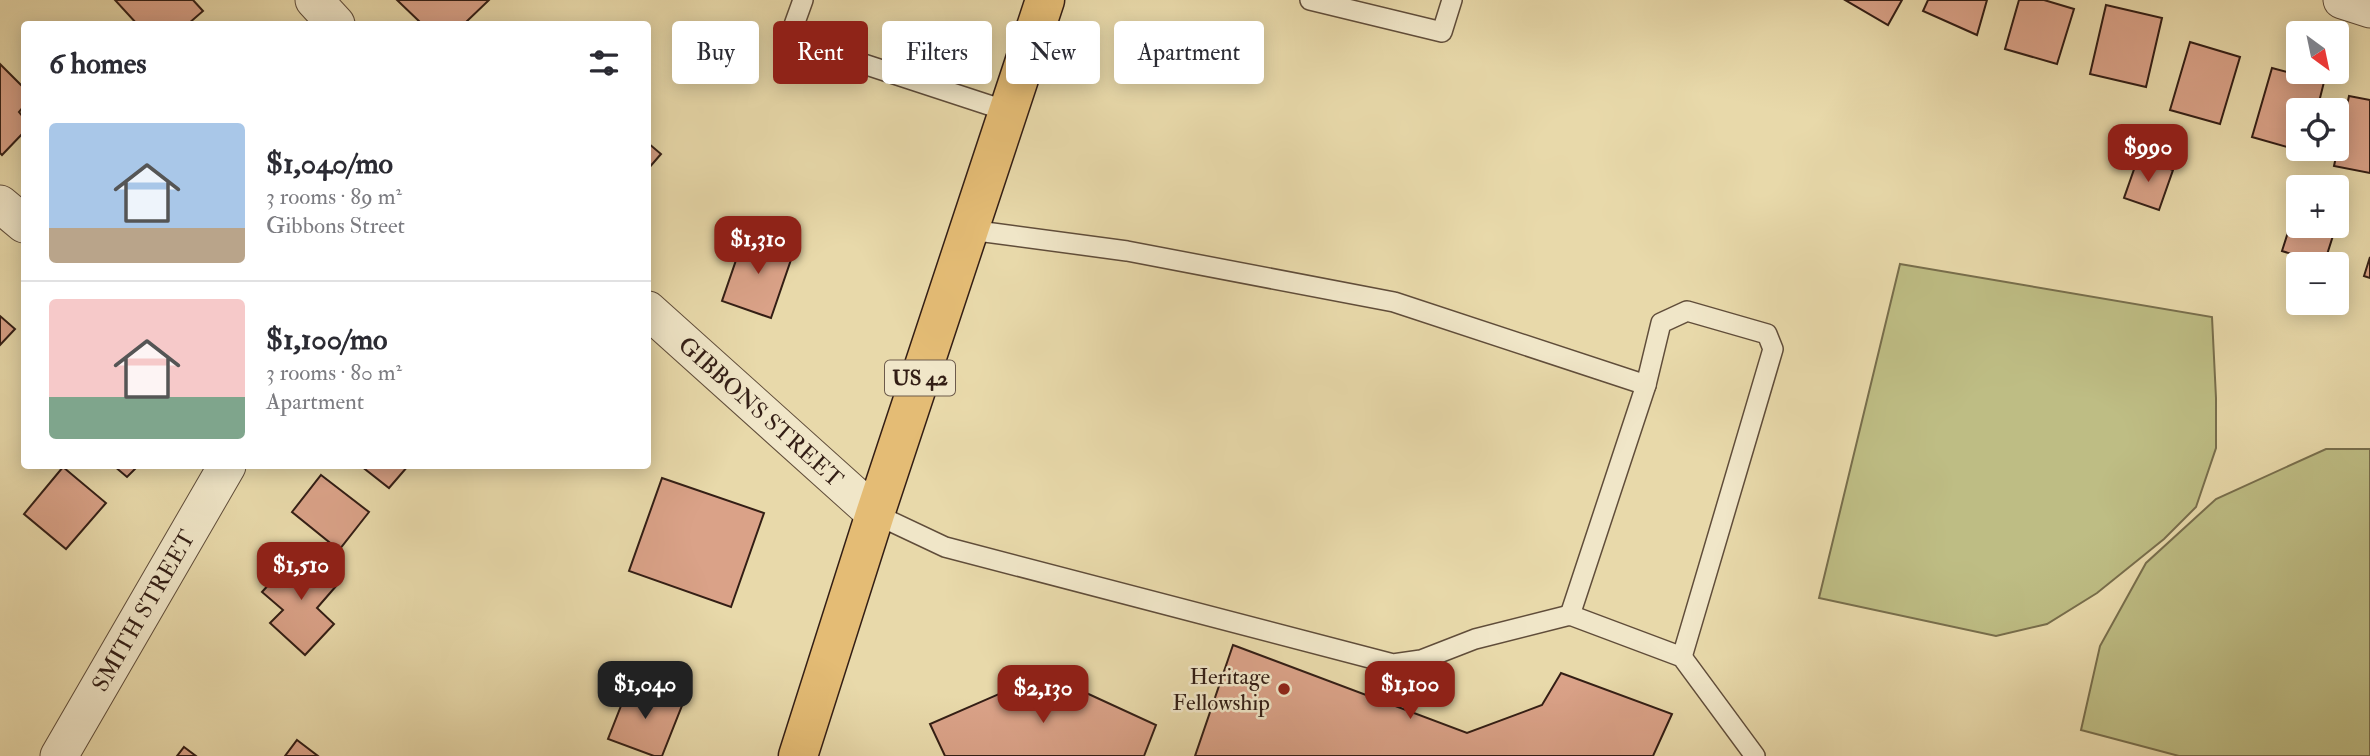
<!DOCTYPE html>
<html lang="en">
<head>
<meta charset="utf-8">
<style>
  :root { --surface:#fff; --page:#f2f2f3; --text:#2b2b33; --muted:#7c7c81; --line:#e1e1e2; --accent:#8f2418 }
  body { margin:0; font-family:"IM FELL Double Pica",serif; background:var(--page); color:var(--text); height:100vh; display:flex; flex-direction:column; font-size:26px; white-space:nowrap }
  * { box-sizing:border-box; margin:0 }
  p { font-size:23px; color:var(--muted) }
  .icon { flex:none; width:38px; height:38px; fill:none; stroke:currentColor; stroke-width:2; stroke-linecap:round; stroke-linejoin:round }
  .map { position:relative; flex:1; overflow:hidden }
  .panel { position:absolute; left:21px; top:21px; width:630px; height:448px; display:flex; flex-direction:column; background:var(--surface); border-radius:7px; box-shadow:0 4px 18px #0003 }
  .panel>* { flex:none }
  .guide { position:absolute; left:672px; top:21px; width:665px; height:63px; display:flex; gap:14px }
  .needle { width:46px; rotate:147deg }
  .controls { position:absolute; left:2286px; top:21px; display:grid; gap:14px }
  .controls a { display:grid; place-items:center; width:63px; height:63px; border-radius:7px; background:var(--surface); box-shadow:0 4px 18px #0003; font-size:35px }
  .price { position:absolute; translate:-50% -60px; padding:0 16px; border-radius:14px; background:var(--accent); color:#fff; font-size:23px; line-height:46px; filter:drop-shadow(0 2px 4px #0008) }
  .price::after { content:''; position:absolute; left:50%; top:42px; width:21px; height:16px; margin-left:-10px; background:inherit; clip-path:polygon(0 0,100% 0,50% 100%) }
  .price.current { background:#222; color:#fff }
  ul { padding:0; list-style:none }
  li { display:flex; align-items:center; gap:21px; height:175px; padding:0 28px }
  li+li { border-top:2px solid var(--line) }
  li span { display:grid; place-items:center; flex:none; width:196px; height:140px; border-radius:7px; color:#555 }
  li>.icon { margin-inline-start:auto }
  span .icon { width:84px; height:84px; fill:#fffc; stroke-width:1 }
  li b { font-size:30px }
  h2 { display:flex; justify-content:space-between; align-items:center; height:84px; padding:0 28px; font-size:30px }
  .chip { padding:0 24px; border-radius:7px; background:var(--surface); box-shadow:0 4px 18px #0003; font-size:24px; line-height:63px }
  .chip.current { background:var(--accent); color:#fff }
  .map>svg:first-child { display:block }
  .green { fill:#bebd84; stroke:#786e4c; stroke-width:2 }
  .building { fill:#daa288; stroke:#331e15; stroke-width:2 }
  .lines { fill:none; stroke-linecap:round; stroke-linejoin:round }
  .service-casing { stroke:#604d3a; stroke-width:22 }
  .minor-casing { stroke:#604d3a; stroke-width:39 }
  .primary-casing { stroke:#331e15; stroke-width:41 }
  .service { stroke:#f0e6c8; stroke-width:19 }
  .minor { stroke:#f0e6c8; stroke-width:37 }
  .primary { stroke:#e4bc75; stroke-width:38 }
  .poi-dot { fill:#8f2418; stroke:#f0e6c8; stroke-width:2.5 }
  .labels { text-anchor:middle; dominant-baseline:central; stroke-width:5; stroke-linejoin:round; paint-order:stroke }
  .shield { fill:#f0e6c8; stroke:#6c5a4b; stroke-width:2 }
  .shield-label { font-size:21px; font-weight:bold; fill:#331e15 }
  .street-label { font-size:23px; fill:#331e15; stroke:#f0e6c8 }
  .poi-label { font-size:23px; fill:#331e15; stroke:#f0e6c8; text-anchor:end }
</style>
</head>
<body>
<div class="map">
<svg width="2370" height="756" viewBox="0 0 2370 756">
  <rect width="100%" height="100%" fill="#e8d9aa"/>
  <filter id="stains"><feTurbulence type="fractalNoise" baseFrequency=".00286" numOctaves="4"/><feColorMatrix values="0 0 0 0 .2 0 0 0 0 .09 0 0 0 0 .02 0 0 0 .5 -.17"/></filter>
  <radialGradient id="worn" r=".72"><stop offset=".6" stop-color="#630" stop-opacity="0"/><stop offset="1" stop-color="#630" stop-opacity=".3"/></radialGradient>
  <!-- green -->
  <g class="green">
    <path d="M1900,264L2212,317L2216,398V448L2196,507L2164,539L2097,593L2047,624L1996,636L1819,598Z"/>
    <path d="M2326,449H2370V756H2179L2081,730L2100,646L2146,563L2216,499Z"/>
  </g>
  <!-- building -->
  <g class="building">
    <path d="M115,0H193L203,11L188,24H137Z"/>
    <path d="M397,0H489L464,24H422Z"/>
    <path d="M1845,0H1902L1888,25Z"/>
    <path d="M1928,0H1987L1977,35L1923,11Z"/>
    <path d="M2019,0H2044L2074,9L2057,64L2005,49Z"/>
    <path d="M2106,5L2162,18L2146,87L2090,74Z"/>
    <path d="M2190,42L2240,57L2220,124L2170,110Z"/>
    <path d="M0,64L24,88V106L19,112L24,118V132L2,155L0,153Z"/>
    <path d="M2272,68L2324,82L2317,110H2298V149H2306L2305,152L2252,137Z"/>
    <path d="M2349,96L2370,100V173L2334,166Z"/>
    <path d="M648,143L661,154L648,169Z"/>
    <path d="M2138,158L2173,170L2159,210L2124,198Z"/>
    <path d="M2296,207L2298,208V226H2336V220H2338L2324,264L2282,251Z"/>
    <path d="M745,234L794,251L771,318L722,301Z"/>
    <path d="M2370,257V278L2364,276Z"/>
    <path d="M0,316L15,329L0,345Z"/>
    <path d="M114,466H138L127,477Z"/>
    <path d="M361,466H408L389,488Z"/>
    <path d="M63,467L106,503L66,549L24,514Z"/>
    <path d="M321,475L369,512L339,550L292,512Z"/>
    <path d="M662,478L764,513L731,607L629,571Z"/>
    <path d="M299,551L337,585L317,608L334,624L305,655L270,623L283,610L262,592Z"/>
    <path d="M1233,645L1467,733L1542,705L1561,673L1672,714L1653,756H1195Z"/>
    <path d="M1045,674L1156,725L1144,756H945L930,724Z"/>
    <path d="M630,683L683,703L662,756H654L608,739Z"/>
    <path d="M297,740L318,756H285Z"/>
    <path d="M184,747L196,756H177Z"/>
  </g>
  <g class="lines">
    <!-- service casing -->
    <g class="service-casing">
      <g id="service">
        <path d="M803,0L794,25L824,51L1007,111"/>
        <path d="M1310,0L1442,32L1452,0"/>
        <path d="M970,230L1127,251L1394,302L1646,385"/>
        <path d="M875,514L945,547L1393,664L1421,660L1475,639L1570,615L1682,657L1755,756"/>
        <path d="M1570,615L1646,385L1661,323L1687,311L1767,334L1773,349L1682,657"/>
      </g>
    </g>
    <!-- minor casing -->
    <g class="minor-casing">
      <g id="minor">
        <path d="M314,0L336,24"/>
        <path d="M2342,0L2370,9"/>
        <path d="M0,204L24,224"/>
        <path id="s1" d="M648,310L875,514"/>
        <path id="s2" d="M59,756L227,466"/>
      </g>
    </g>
    <!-- primary casing -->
    <g class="primary-casing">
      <path id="primary" d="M798,756L875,514L1045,0"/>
    </g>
    <!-- service -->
    <use href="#service" class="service"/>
    <!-- minor -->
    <use href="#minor" class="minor"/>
    <!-- primary -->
    <use href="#primary" class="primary"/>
  </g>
  <!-- markers -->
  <circle class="poi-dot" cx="1284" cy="689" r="7"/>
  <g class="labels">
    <!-- shield labels -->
    <rect class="shield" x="885" y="360.5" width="70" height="35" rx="5"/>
    <g class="shield-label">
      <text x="920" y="378">US 42</text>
    </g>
    <!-- street labels -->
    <g class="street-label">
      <text stroke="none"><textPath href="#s1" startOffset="152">GIBBONS STREET</textPath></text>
      <text stroke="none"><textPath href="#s2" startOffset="168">SMITH STREET</textPath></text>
    </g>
    <!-- poi labels -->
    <g class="poi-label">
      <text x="1270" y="676">Heritage<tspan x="1270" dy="26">Fellowship</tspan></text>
    </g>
  </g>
  <rect width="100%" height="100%" filter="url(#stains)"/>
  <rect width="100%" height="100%" fill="url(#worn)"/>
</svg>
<div class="controls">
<a><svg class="needle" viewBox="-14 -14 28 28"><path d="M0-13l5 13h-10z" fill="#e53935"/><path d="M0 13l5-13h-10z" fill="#7c7c81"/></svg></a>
<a><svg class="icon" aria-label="locate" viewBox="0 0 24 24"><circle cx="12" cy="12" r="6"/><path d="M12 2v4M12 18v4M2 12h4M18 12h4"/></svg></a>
<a>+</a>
<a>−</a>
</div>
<b class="price" style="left:2148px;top:184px">$990</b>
<b class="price" style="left:758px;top:276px">$1,310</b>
<b class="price" style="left:301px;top:602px">$1,510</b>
<b class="price current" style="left:645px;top:721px">$1,040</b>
<b class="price" style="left:1410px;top:721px">$1,100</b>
<b class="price" style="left:1043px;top:725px">$2,130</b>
<div class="guide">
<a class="chip">Buy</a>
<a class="chip current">Rent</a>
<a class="chip">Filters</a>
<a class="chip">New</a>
<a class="chip">Apartment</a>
</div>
<section class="panel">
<h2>6 homes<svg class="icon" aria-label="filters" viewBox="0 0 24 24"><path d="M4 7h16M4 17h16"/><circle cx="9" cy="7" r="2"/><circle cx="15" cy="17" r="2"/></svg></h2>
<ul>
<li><span style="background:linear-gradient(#a9c7e8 75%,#b9a48a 0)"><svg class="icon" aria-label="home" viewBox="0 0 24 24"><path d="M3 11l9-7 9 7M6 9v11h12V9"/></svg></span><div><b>$1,040/mo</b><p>3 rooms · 89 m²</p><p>Gibbons Street</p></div></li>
<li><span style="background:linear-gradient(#f6c9c9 70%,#7fa58c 0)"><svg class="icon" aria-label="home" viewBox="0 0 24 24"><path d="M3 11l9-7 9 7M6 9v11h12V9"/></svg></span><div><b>$1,100/mo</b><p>3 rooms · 80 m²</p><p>Apartment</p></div></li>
</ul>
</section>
</div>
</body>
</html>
